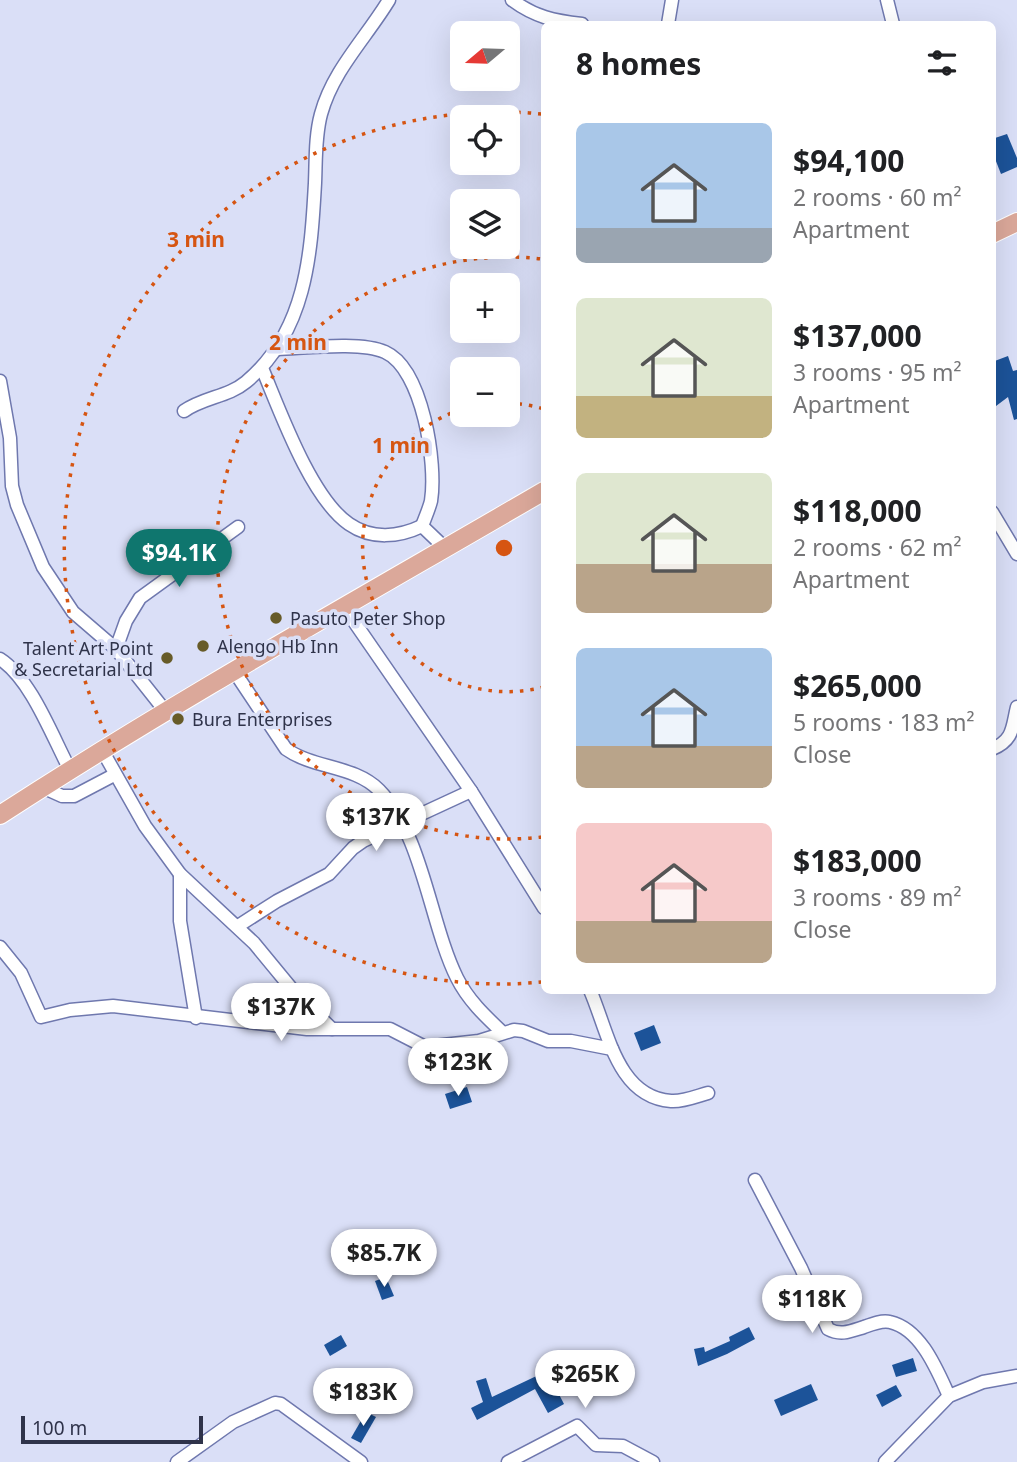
<!DOCTYPE html>
<html lang="en">
<head>
<meta charset="utf-8">
<style>
  :root { --surface:#fff; --page:#f6f6f6; --text:#202124; --muted:#757577; --accent:#0f766e }
  body { margin:0; font-family:"Noto Sans",sans-serif; background:var(--page); color:var(--text); height:100vh; display:flex; flex-direction:column; font-size:26px; white-space:nowrap }
  * { box-sizing:border-box; margin:0 }
  p { font-size:23px; color:var(--muted) }
  .icon { flex:none; width:38px; height:38px; fill:none; stroke:currentColor; stroke-width:2; stroke-linecap:round; stroke-linejoin:round }
  .map { position:relative; flex:1; overflow:hidden }
  .drawer { position:absolute; left:541px; top:21px; width:455px; height:973px; display:flex; flex-direction:column; background:var(--surface); border-radius:10px; box-shadow:0 7px 28px #0002 }
  .drawer>* { flex:none }
  .needle { width:46px; rotate:251deg }
  .buttons { position:absolute; left:450px; top:21px; display:grid; gap:14px }
  .buttons a { display:grid; place-items:center; width:70px; height:70px; border-radius:10px; background:var(--surface); box-shadow:0 7px 28px #0002; font-size:35px }
  .scale { position:absolute; left:21px; bottom:18px; width:182px; box-sizing:border-box; padding-left:7px; border:4px solid #2f334a; border-top:0; font-size:19px; line-height:24px; white-space:nowrap; color:#2f334a; -webkit-text-stroke:5px #dadff7; paint-order:stroke }
  .price { position:absolute; translate:-50% -60px; padding:0 16px; border-radius:24px; background:#fff; color:#222; font-size:23px; line-height:46px; filter:drop-shadow(0 2px 4px #0008) }
  .price::after { content:''; position:absolute; left:50%; top:42px; width:21px; height:16px; margin-left:-10px; background:inherit; clip-path:polygon(0 0,100% 0,50% 100%) }
  .price.active { background:var(--accent); color:#fff }
  ul { padding:0; list-style:none }
  li { display:flex; align-items:center; gap:21px; height:175px; padding:0 35px }
  li span { display:grid; place-items:center; flex:none; width:196px; height:140px; border-radius:10px; color:#555 }
  li>.icon { margin-inline-start:auto }
  span .icon { width:84px; height:84px; fill:#fffc; stroke-width:1 }
  li b { font-size:30px }
  h2 { display:flex; justify-content:space-between; align-items:center; height:84px; padding:0 35px; font-size:30px }
  .map>svg:first-child { display:block }
  .building { fill:#1c5399 }
  .lines { fill:none; stroke-linecap:round; stroke-linejoin:round }
  .street-casing { stroke:#6f78ae; stroke-width:15 }
  .primary-casing { stroke:#fff; stroke-width:20 }
  .street { stroke:#fff; stroke-width:12 }
  .primary { stroke:#dba89a; stroke-width:18 }
  .ring { fill:none; stroke:#d65512; stroke-width:3.5; stroke-dasharray:3.5 7 }
  .poi-dot { fill:#675b28; stroke:#dadff7; stroke-width:2.5 }
  .labels { text-anchor:middle; dominant-baseline:central; stroke-width:7; stroke-linejoin:round; paint-order:stroke }
  .poi-label { font-size:18px; fill:#2f334a; stroke:#dadff7; text-anchor:start }
  .centre { fill:#d65512; stroke:#dadff7; stroke-width:3.5 }
  .ring-label { font-size:21px; text-anchor:middle; font-weight:bold; fill:#d65512; stroke:#dadff7; stroke-width:7; stroke-linejoin:round; paint-order:stroke }
</style>
</head>
<body>
<div class="map">
<svg width="1017" height="1462" viewBox="0 0 1017 1462">
  <rect width="100%" height="100%" fill="#dadff7"/>
  <!-- building -->
  <g class="building">
    <path d="M1007,134L1017,158V167L1001,174L992,151V139Z"/>
    <path d="M1008,356L1013,371L1017,370V419L1014,420L1008,397L996,406L992,395V381L995,380L992,362Z"/>
    <path d="M654,1025L661,1043L641,1051L634,1033Z"/>
    <path d="M467,1087L472,1102L450,1109L445,1094Z"/>
    <path d="M386,1277L394,1296L382,1300L375,1281Z"/>
    <path d="M749,1327L755,1339L727,1354L698,1366L694,1349L704,1347L705,1352L730,1341L729,1337Z"/>
    <path d="M341,1335L347,1346L330,1356L324,1345Z"/>
    <path d="M913,1358L917,1371L896,1377L892,1365Z"/>
    <path d="M547,1371L564,1404L548,1413L535,1389L477,1420L471,1408L483,1402L476,1381L486,1378L492,1397Z"/>
    <path d="M811,1384L818,1400L781,1416L774,1400Z"/>
    <path d="M896,1385L902,1396L882,1407L876,1395Z"/>
    <path d="M366,1412L376,1417L361,1443L351,1438Z"/>
  </g>
  <g class="lines">
    <!-- street casing -->
    <g class="street-casing">
      <g id="street">
        <path d="M512,0C535,17 554,21 582,24"/>
        <path d="M887,0L893,24"/>
        <path d="M668,24L672,0"/>
        <path d="M278,349C306,348 361,341 385,352C423,369 437,464 431,501C429,509 425,518 422,526"/>
        <path d="M262,368C280,411 311,498 349,524C372,540 399,537 422,526L445,548"/>
        <path d="M0,381L10,438L12,486L17,505L43,567L73,612L116,649L166,712"/>
        <path d="M184,411C204,397 228,397 246,382C306,332 311,256 315,183C316,160 315,136 321,114C333,70 366,38 389,0"/>
        <path d="M992,512L1017,554"/>
        <path d="M344,607L471,791L544,908"/>
        <path d="M116,649L126,621L140,598L238,527"/>
        <path d="M0,659C31,679 52,736 70,770"/>
        <path d="M234,671L286,749C314,769 354,765 379,790C423,835 430,924 457,978C468,1000 485,1016 502,1032"/>
        <path d="M992,749C1014,740 1012,727 1017,707"/>
        <path d="M102,750L145,826L180,874L254,943L296,994L332,1029"/>
        <path d="M42,787L62,796H74L114,775"/>
        <path d="M180,874V921L196,1018"/>
        <path d="M238,926L277,901L329,874L353,848L363,841L471,791"/>
        <path d="M0,947L21,973L41,1017L70,1010L113,1006L307,1029H390L425,1047L479,1041L514,1030L523,1031L548,1041H571L612,1049"/>
        <path d="M590,990C608,1031 617,1097 671,1101C683,1102 697,1096 708,1093"/>
        <path d="M755,1180L801,1268L828,1329C841,1336 851,1331 864,1327C872,1324 882,1320 890,1322C921,1329 937,1370 949,1396"/>
        <path d="M177,1462L233,1422L275,1403L281,1404L361,1462"/>
        <path d="M508,1462L577,1426L596,1445L623,1446L653,1462"/>
        <path d="M885,1462L949,1396L983,1382L1017,1376"/>
      </g>
    </g>
    <!-- primary casing -->
    <g class="primary-casing">
      <g id="primary">
        <path d="M992,234L1017,222"/>
        <path d="M0,815C177,700 362,597 544,491"/>
      </g>
    </g>
    <!-- street -->
    <use href="#street" class="street"/>
    <!-- primary -->
    <use href="#primary" class="primary"/>
  </g>
  <!-- distance rings -->
  <g class="ring">
    <path d="M544 687A145 145 0 0 1 462 409M508 403A145 145 0 0 1 544 409"/>
    <path d="M542 837A291 291 0 1 1 542 259"/>
    <path d="M542 982A436 436 0 1 1 542 114"/>
  </g>
  <!-- markers -->
  <g class="poi-dot">
    <circle cx="276" cy="618" r="7"/>
    <circle cx="203" cy="646" r="7"/>
    <circle cx="167" cy="658" r="7"/>
    <circle cx="178" cy="719" r="7"/>
  </g>
  <g class="labels">
    <!-- poi labels -->
    <g class="poi-label">
      <text x="290" y="618">Pasuto Peter Shop</text>
      <text x="217" y="646">Alengo Hb Inn</text>
      <text x="153" y="648" text-anchor="end">Talent Art Point<tspan x="153" dy="21">&amp; Secretarial Ltd</tspan></text>
      <text x="192" y="719">Bura Enterprises</text>
    </g>
  </g>
  <circle cx="504" cy="548" r="10" class="centre"/>
  <g class="ring-label">
    <text x="196" y="247">3 min</text>
    <text x="298" y="350">2 min</text>
    <text x="401" y="453">1 min</text>
  </g>
</svg>
<div class="buttons">
<a><svg class="needle" viewBox="-14 -14 28 28"><path d="M0-13l5 13h-10z" fill="#e53935"/><path d="M0 13l5-13h-10z" fill="#757577"/></svg></a>
<a><svg class="icon" aria-label="locate" viewBox="0 0 24 24"><circle cx="12" cy="12" r="6"/><path d="M12 2v4M12 18v4M2 12h4M18 12h4"/></svg></a>
<a><svg class="icon" aria-label="layers" viewBox="0 0 24 24"><path d="M12 4l9 5-9 5-9-5zM3 14l9 5 9-5"/></svg></a>
<a>+</a>
<a>−</a>
</div>
<div class="scale">100 m</div>
<b class="price active" style="left:179px;top:589px">$94.1K</b>
<b class="price" style="left:376px;top:853px">$137K</b>
<b class="price" style="left:281px;top:1043px">$137K</b>
<b class="price" style="left:458px;top:1098px">$123K</b>
<b class="price" style="left:384px;top:1289px">$85.7K</b>
<b class="price" style="left:812px;top:1335px">$118K</b>
<b class="price" style="left:585px;top:1410px">$265K</b>
<b class="price" style="left:363px;top:1428px">$183K</b>
<section class="drawer">
<h2>8 homes<svg class="icon" aria-label="filters" viewBox="0 0 24 24"><path d="M4 7h16M4 17h16"/><circle cx="9" cy="7" r="2"/><circle cx="15" cy="17" r="2"/></svg></h2>
<ul>
<li><span style="background:linear-gradient(#a9c7e8 75%,#9aa5b1 0)"><svg class="icon" aria-label="home" viewBox="0 0 24 24"><path d="M3 11l9-7 9 7M6 9v11h12V9"/></svg></span><div><b>$94,100</b><p>2 rooms · 60 m²</p><p>Apartment</p></div></li>
<li><span style="background:linear-gradient(#dfe7d0 70%,#c2b280 0)"><svg class="icon" aria-label="home" viewBox="0 0 24 24"><path d="M3 11l9-7 9 7M6 9v11h12V9"/></svg></span><div><b>$137,000</b><p>3 rooms · 95 m²</p><p>Apartment</p></div></li>
<li><span style="background:linear-gradient(#dfe7d0 65%,#b9a48a 0)"><svg class="icon" aria-label="home" viewBox="0 0 24 24"><path d="M3 11l9-7 9 7M6 9v11h12V9"/></svg></span><div><b>$118,000</b><p>2 rooms · 62 m²</p><p>Apartment</p></div></li>
<li><span style="background:linear-gradient(#a9c7e8 70%,#b9a48a 0)"><svg class="icon" aria-label="home" viewBox="0 0 24 24"><path d="M3 11l9-7 9 7M6 9v11h12V9"/></svg></span><div><b>$265,000</b><p>5 rooms · 183 m²</p><p>Close</p></div></li>
<li><span style="background:linear-gradient(#f6c9c9 70%,#b9a48a 0)"><svg class="icon" aria-label="home" viewBox="0 0 24 24"><path d="M3 11l9-7 9 7M6 9v11h12V9"/></svg></span><div><b>$183,000</b><p>3 rooms · 89 m²</p><p>Close</p></div></li>
</ul>
</section>
</div>
</body>
</html>
